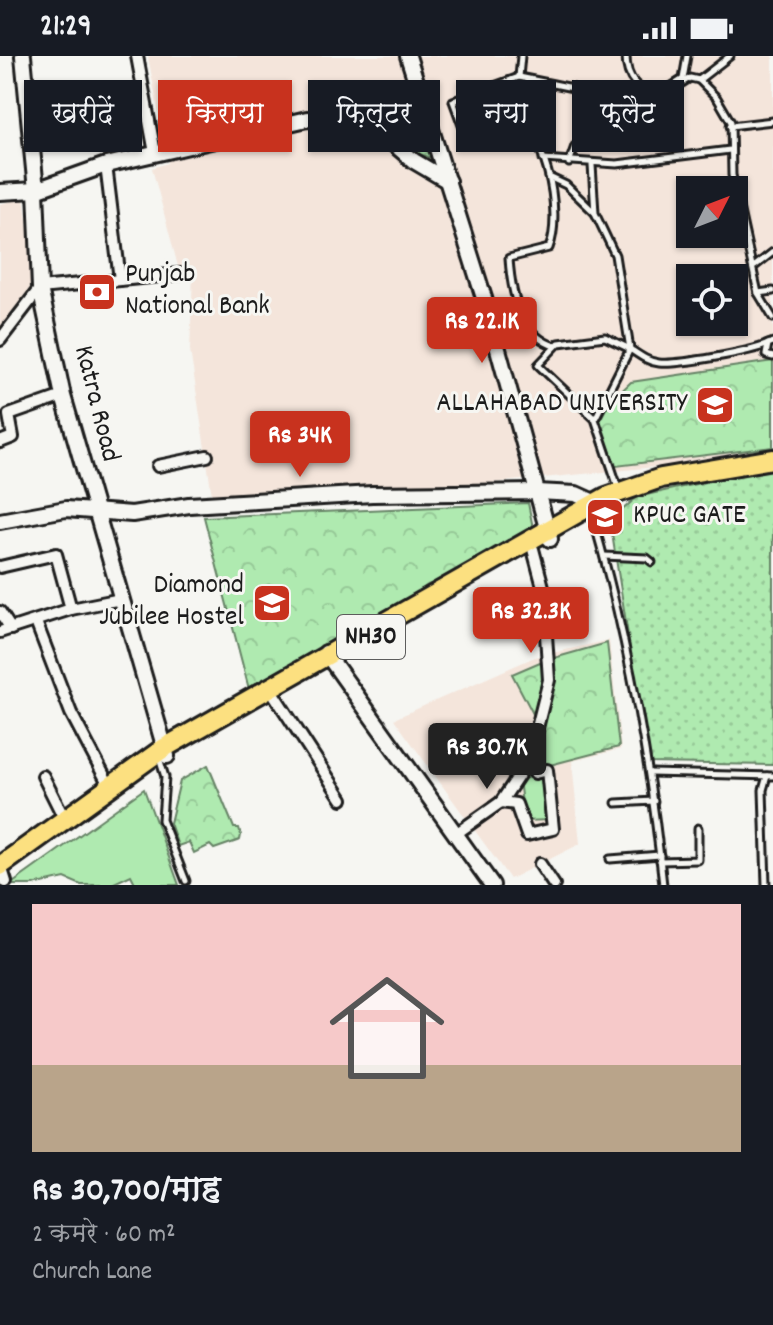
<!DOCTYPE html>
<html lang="hi">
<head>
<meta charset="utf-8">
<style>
  :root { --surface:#171b24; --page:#20242c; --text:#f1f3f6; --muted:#9ea1a6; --accent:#c8321e }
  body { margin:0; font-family:Dekko,"Playpen Sans Deva",sans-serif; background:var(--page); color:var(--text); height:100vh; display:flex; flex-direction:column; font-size:30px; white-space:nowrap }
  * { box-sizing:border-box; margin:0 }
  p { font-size:26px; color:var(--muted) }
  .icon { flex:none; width:44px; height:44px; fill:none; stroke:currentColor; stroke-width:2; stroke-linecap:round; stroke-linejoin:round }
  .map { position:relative; height:829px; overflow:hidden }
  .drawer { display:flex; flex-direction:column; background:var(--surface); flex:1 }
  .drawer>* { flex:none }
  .hud { position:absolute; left:24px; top:24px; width:726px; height:72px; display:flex; gap:16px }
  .needle { width:52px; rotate:48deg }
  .buttons { position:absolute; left:676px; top:120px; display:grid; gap:16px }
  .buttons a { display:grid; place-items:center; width:72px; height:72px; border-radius:0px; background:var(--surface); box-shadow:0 2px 6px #0004; font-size:40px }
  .price { position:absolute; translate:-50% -68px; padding:0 18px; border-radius:8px; background:var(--accent); color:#fff; font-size:26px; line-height:52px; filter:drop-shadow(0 2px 4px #0008) }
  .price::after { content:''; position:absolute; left:50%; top:48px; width:24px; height:18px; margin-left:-12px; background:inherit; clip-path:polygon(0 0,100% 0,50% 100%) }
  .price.selected { background:#222; color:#fff }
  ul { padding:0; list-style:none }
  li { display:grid; align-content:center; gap:16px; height:424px; padding:0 32px }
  li span { display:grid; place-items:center; height:248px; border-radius:0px; color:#555 }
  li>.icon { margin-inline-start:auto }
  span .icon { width:144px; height:144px; fill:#fffc; stroke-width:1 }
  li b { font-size:34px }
  .pill { padding:0 28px; border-radius:0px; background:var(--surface); box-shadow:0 2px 6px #0004; font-size:28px; line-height:72px }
  .pill.selected { background:var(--accent); color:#fff }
  .status { display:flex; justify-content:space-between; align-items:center; height:56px; padding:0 40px; background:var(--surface); direction:ltr }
  .status svg { height:22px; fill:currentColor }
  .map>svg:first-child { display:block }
  .built { fill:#f4e5db; fill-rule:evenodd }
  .grass { fill:url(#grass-dots); stroke:#668366; stroke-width:2 }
  .forest { fill:url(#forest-crowns); stroke:#668366; stroke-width:2 }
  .garden { fill:#afeab0; stroke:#668366; stroke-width:2 }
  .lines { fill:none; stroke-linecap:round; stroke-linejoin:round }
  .lane-casing { stroke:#1c1c1c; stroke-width:11 }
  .street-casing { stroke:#1c1c1c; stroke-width:16 }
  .secondary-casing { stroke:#1c1c1c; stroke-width:20 }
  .highway-casing { stroke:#1c1c1c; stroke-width:24 }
  .lane { stroke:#f6f6f2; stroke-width:5 }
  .street { stroke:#f6f6f2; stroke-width:10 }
  .secondary { stroke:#f6f6f2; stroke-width:14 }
  .highway { stroke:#fce080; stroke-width:18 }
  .labels { text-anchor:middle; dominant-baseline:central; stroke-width:6; stroke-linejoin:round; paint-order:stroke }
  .shield { fill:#f6f6f2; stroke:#5d5d5c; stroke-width:2 }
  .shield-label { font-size:26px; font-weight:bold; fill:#1c1c1c }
  .poi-label { font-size:28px; fill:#1c1c1c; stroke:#f6f6f2; text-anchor:start }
  .street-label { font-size:28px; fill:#1c1c1c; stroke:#f6f6f2 }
</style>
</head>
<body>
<div class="status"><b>21:29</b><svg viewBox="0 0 49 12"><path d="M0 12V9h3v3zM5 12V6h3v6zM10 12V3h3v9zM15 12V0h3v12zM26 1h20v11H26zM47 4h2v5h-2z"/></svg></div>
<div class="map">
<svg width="773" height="829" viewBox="0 0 773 829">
  <defs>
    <pattern id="grass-dots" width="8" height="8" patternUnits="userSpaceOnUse" patternTransform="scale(2)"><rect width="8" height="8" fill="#afeab0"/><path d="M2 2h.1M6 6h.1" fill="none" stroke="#96c897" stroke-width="1.8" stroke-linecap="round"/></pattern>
    <pattern id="forest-crowns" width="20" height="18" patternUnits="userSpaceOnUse" patternTransform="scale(2)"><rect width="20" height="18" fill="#afeab0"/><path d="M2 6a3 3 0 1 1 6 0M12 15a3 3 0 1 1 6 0" fill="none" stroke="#96c897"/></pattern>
  </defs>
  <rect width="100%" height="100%" fill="#f6f6f2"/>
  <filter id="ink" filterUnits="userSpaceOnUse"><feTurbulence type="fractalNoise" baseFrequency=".0125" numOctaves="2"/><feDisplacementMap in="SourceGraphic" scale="16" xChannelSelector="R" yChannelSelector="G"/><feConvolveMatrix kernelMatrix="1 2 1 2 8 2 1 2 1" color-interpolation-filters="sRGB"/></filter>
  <g filter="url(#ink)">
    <!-- built -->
    <g class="built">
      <path d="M148,0H773V391L665,410L470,429L212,439L190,294L193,218H180L152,112L168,107ZM690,134H734V178H690ZM690,222H734V266H690Z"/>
      <path d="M24,142L36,232L0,283V148Z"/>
      <path d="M609,584L621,693L572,705L580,788L510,823L394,663L535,601Z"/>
    </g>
    <!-- grass -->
    <path class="grass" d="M773,411V709L648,707L611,471L619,457L637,441Z"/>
    <!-- forest -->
    <g class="forest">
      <path d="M415,47L435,103L416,97L389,71Z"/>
      <path d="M773,305V391L608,411L600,364L609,347L631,326Z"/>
      <path d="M528,447L534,477L250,637L204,461Z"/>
      <path d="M607,587L619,691L519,717L504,689L540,671L512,618L540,606Z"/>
      <path d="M208,709L234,772H239L241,779L240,784L214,793L210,789L194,797L189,786L178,790L170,767L180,725Z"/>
    </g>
    <!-- garden -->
    <g class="garden">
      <path d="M546,719L550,764L524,765L519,723Z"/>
      <path d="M144,733L179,829H136L131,819L110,829H81L65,822L33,829H10Z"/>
    </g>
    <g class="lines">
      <!-- lane casing -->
      <g class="lane-casing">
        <g id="lane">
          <path d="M626,0C626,23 638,37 661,37L683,23L687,0"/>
          <path d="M730,0L699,24L717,42L731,66L732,119L758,237L773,262"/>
          <path d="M519,21L521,0"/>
          <path d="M682,27L690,22L699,24"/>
          <path d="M730,70L773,65"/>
          <path d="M543,103L617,108L730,94"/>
          <path d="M569,107L575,90L599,76L623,35L644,34"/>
          <path d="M592,109L595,157L615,199L630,293C639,299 648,306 659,307C677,309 752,296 768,288"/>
          <path d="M549,121L566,129L594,156"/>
          <path d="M755,210L773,196"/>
          <path d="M758,237L773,235"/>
          <path d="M773,286L768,288L766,299L773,301"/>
          <path d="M555,290C519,279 511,235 509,202L549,192C563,159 547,66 503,57C487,54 477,68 463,72L453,45L519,21L573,32"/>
          <path d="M595,363L630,293L605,281L559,287L538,309L595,363L619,434"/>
          <path d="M592,459C627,580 650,703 663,829"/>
          <path d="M604,500L647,502L652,506"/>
          <path d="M160,705L165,721L162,764L186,825"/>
          <path d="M650,717L773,720"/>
          <path d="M616,747L654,745"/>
          <path d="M610,803L660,799"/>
          <path d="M660,805L698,804V772"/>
          <path d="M766,829L763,734L767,720"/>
        </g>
      </g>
      <!-- street casing -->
      <g class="street-casing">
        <g id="street">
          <path d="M137,0L155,97"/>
          <path d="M368,66L405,42L414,21"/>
          <path d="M106,109L120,224"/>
          <path d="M0,284L40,232L180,218"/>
          <path d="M0,386L13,381L9,359L63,340"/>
          <path d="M158,410L207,400"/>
          <path d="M0,511L56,498L71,553"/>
          <path d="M0,556L11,573"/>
          <path d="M36,566L71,657L110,731"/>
          <path d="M0,576L71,553L121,543"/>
          <path d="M273,637L342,743"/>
          <path d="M43,720L65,764"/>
          <path d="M501,746L516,748L527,779L553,773L547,714L535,717L529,704"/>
          <path d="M457,777L501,746L529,704L549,624L546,579L552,565L533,493"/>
          <path d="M0,807L6,826"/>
          <path d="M540,808L554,829"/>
        </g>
      </g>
      <!-- secondary casing -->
      <g class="secondary-casing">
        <g id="secondary">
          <path d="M23,0L36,134L40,232L63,340L167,700"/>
          <path d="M408,0L484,242L550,483"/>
          <path d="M0,136L36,134L106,109L307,63L368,66L414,105L448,125"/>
          <path d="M0,465L66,453L132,458L189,449L372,438L537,436L576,438L596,447"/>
          <path d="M326,597L492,829"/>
        </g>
      </g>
      <!-- highway casing -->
      <g class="highway-casing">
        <path id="highway" d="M0,810L164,692L606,441L661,422L773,403"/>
      </g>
      <!-- lane -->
      <use href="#lane" class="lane"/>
      <!-- street -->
      <use href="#street" class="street"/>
      <!-- secondary -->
      <use href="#secondary" class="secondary"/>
      <!-- highway -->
      <use href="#highway" class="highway"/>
    </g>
  </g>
  <!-- icons -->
  <defs>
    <g id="bank-square" transform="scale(2)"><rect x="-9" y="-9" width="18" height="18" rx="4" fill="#c8321e" stroke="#f6f6f2"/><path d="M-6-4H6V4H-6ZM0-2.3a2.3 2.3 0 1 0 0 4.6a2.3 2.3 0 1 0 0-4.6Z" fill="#fff"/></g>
    <g id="university-square" transform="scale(2)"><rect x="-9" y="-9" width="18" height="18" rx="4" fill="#c8321e" stroke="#f6f6f2"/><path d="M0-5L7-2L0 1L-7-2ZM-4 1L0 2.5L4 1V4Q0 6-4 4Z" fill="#fff"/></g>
  </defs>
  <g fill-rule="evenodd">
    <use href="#bank-square" x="97" y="236"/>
    <use href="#university-square" x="715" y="349"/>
    <use href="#university-square" x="605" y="461"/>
    <use href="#university-square" x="272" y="547"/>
  </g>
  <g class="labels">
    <!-- shield labels -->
    <rect class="shield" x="337" y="559" width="68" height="44" rx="6"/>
    <g class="shield-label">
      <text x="371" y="581">NH30</text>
    </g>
    <!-- poi labels -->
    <g class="poi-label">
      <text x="125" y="220">Punjab<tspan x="125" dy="32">National Bank</tspan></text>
      <text x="687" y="349" text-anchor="end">ALLAHABAD UNIVERSITY</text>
      <text x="633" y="461">KPUC GATE</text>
      <text x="244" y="531" text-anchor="end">Diamond<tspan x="244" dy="32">Jubilee Hostel</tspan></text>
    </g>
    <!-- street labels -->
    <g class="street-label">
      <text transform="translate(95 348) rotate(76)">Katra Road</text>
    </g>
  </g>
</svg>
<div class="buttons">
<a><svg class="needle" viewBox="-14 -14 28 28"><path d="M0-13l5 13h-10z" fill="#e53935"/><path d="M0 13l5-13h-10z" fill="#9ea1a6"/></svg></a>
<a><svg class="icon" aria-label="locate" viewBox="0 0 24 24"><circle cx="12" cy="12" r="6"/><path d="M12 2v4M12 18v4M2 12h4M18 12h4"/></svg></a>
</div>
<b class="price" style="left:482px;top:309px">Rs 22.1K</b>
<b class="price" style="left:300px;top:423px">Rs 34K</b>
<b class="price" style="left:531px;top:599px">Rs 32.3K</b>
<b class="price selected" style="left:487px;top:735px">Rs 30.7K</b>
<div class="hud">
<a class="pill">खरीदें</a>
<a class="pill selected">किराया</a>
<a class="pill">फ़िल्टर</a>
<a class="pill">नया</a>
<a class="pill">फ़्लैट</a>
</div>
</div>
<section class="drawer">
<ul>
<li><span style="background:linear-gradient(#f6c9c9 65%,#b9a48a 0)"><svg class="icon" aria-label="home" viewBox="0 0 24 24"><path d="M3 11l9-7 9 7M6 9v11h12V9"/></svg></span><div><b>Rs 30,700/माह</b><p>2 कमरे · 60 m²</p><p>Church Lane</p></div></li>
</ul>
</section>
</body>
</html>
